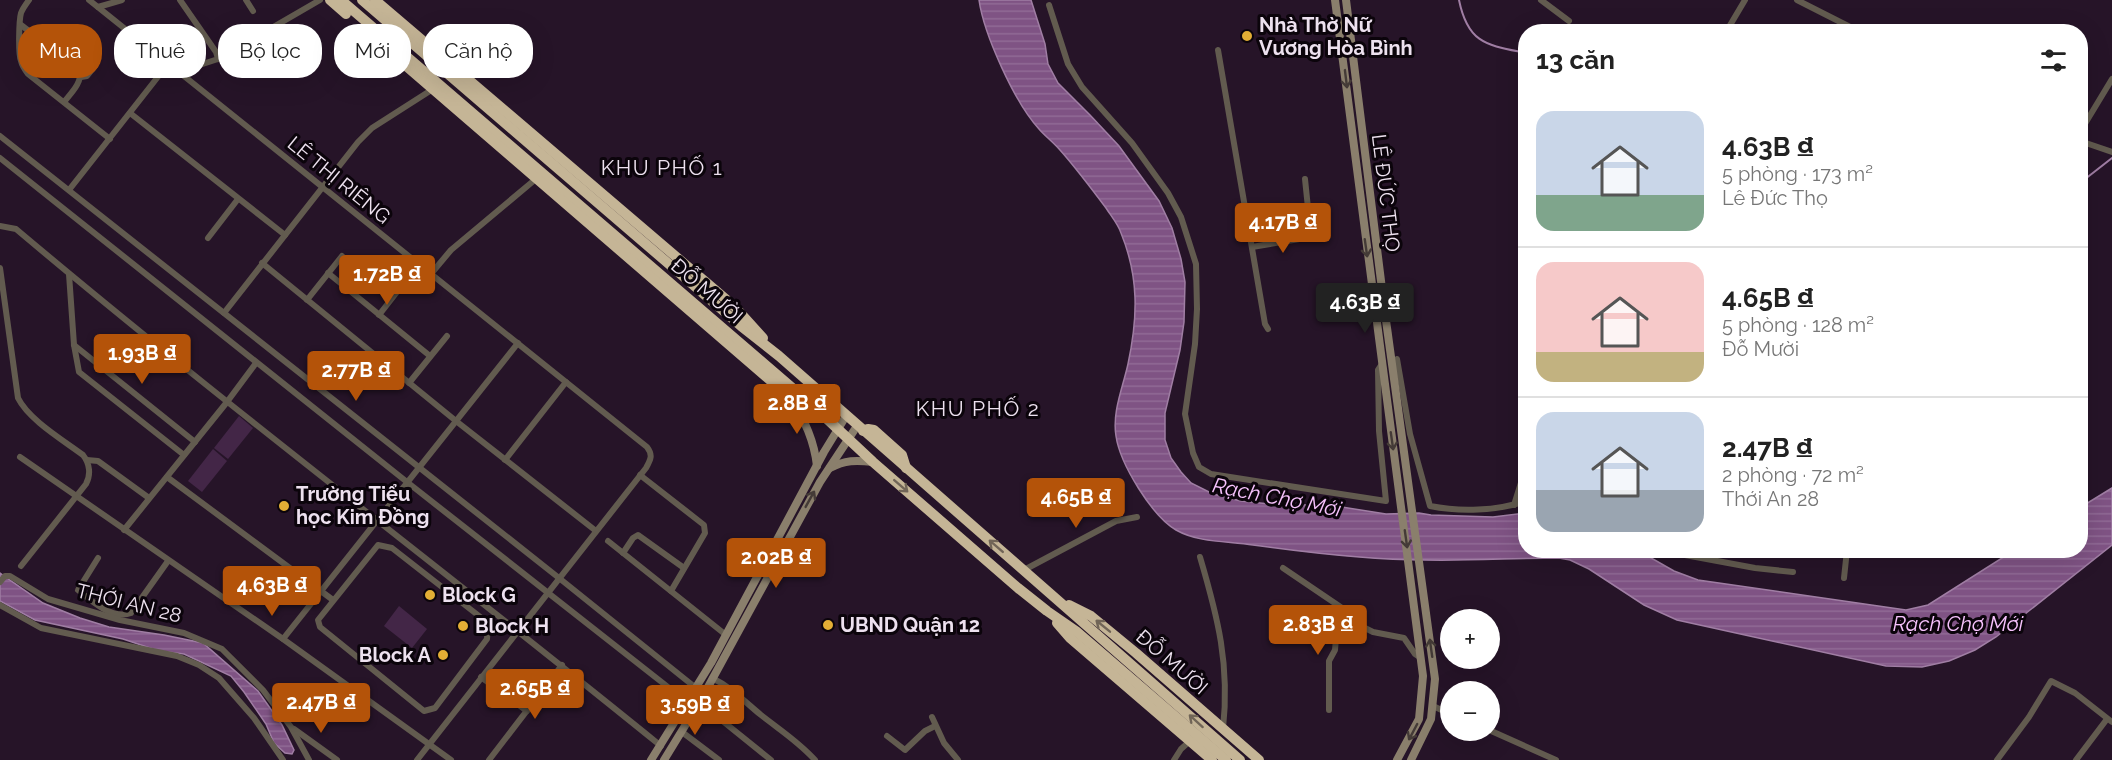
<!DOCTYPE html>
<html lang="vi">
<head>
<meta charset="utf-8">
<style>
  :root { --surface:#fff; --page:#f2f2f2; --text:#222; --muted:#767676; --line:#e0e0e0; --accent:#b45309 }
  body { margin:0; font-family:Raleway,sans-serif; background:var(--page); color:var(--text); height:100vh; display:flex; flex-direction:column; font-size:22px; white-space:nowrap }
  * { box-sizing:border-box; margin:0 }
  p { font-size:20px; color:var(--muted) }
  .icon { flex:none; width:33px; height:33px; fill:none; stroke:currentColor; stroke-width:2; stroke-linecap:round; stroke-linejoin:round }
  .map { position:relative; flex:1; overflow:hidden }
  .sheet { position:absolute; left:1518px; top:24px; width:570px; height:534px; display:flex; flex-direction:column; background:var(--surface); border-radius:24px; box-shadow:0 6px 24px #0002 }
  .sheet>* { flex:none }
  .banner { position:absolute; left:18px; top:24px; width:570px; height:54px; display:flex; gap:12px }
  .buttons { position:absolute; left:1440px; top:609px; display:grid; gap:12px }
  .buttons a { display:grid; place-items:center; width:60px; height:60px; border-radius:50%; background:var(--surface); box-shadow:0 6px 24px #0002; font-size:30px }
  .price { position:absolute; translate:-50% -51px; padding:0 14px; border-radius:6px; background:var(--accent); color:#fff; font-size:20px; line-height:39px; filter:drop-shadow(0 2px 3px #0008) }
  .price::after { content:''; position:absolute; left:50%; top:36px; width:18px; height:14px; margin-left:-9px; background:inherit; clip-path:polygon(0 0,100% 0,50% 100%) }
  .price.current { background:#222; color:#fff }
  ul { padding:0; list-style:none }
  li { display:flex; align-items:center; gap:18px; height:150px; padding:0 18px }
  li+li { border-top:2px solid var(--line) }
  li span { display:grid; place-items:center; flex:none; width:168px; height:120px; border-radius:18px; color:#555 }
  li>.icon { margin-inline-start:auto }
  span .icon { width:72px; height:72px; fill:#fffc; stroke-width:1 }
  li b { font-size:26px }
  h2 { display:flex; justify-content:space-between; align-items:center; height:72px; padding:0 18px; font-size:26px }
  .tag { padding:0 21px; border-radius:24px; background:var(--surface); box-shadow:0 6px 24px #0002; font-size:21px; line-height:54px }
  .tag.current { background:var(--accent); color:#fff }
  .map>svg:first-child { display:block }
  .green { fill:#432647 }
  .water { fill:url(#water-rules); stroke:#a07ea4; stroke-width:1.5 }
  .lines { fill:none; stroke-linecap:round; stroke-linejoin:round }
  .stream { stroke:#a07ea4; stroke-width:2 }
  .street { stroke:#625b4f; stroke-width:6 }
  .secondary { stroke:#8a7f6c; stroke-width:8 }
  .highway { stroke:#c5b596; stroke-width:10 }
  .oneway { stroke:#443b37 }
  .oneway2 { stroke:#716557 }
  .poi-dot { fill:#e3ae35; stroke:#0b040b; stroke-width:2 }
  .labels { text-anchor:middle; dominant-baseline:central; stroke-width:6; stroke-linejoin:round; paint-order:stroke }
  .poi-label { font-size:20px; font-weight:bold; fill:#ede1ef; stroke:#0b040b; text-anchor:start }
  .street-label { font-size:20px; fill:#ede1ef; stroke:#0b040b }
  .neighbourhood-label { font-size:21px; letter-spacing:1.5px; fill:#ede1ef; stroke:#0b040b }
  .water-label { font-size:21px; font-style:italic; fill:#f7c2fd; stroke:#0b040b }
</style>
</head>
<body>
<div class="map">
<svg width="2112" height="760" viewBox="0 0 2112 760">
  <defs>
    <pattern id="water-rules" width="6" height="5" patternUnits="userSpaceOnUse" patternTransform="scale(1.5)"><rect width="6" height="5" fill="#7f5384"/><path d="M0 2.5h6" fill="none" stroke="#916b96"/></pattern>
  </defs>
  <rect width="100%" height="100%" fill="#261428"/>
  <!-- green -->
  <g class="green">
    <path d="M239,416L253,428L228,459L214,448Z"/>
    <path d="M213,449L227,461L202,492L188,481Z"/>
    <path d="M399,606L427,629L412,648L384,626Z"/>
  </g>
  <!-- water -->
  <g class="water">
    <path d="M979,0H1031L1045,44L1048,64L1058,83L1090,115L1119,146L1159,201L1172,228L1181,259L1185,282L1184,322L1180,350L1165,413V440L1171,458L1181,472L1191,483L1213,494L1241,501L1278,505H1329L1386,514L1419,513L1431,515L1493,517L1525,513L1526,550L1639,551L1674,571L1698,580L1906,610L1928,605L2013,551L2080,550L2081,507L2112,488V545L1996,637L1975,650L1949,661L1922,667L1886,666L1677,620L1644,605L1589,569L1570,560L1559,558C1514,558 1470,561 1425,560C1368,560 1310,553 1253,545C1228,541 1199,543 1176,530C1152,516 1120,464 1116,436C1112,412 1123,387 1128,364C1138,317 1139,277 1121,233C1118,224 1111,216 1106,208C1091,188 1076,168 1060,150C1053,142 1045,136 1039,129C1015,103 984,35 979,0Z"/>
    <path d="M0,573L43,603L80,618L109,627L164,635L203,643L258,691L282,725L294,750L292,754L285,753L274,743L266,724L244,692L231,676L184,654L159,651L123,639L35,620L0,601Z"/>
  </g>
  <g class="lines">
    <!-- stream -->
    <g class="stream">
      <path d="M1459,0C1468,44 1487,45 1526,53"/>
      <path d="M2080,183L2112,158"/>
    </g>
    <!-- street -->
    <g class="street">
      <path d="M29,0C26,4 23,8 21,13C19,20 18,54 21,61C22,66 25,70 28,74L110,139"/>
      <path d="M89,0L647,447C653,455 651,459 646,468L417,760"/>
      <path d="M246,0L253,11"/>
      <path d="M1541,0L1569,21"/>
      <path d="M1797,0L1860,32"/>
      <path d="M1049,5L1068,64L1082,87L1132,143L1168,193L1181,217L1196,264L1197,309L1195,344L1185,414L1193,453L1199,467L1211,474L1386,501L1379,431L1378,370L1382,364"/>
      <path d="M98,7L122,0"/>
      <path d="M21,25L80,70C82,83 72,92 64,102"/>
      <path d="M1726,32L1745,0"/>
      <path d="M1218,50L1265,324L1268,329"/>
      <path d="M218,59L320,0"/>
      <path d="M178,72L218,59L216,52L180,0"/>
      <path d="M81,77L87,76L95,66"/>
      <path d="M130,113L285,235"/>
      <path d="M2080,132L2112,79"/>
      <path d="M0,136L559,578L696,688"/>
      <path d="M2080,141L2112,152"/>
      <path d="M0,158L407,482L687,702"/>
      <path d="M69,190L168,64"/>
      <path d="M0,226L16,229C227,407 447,572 661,746"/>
      <path d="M208,238L238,199"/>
      <path d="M1252,247L1311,237L1305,179"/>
      <path d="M262,263L456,421L596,531"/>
      <path d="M0,268L18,398C29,420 63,440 83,455C90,464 91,475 86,484L21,566"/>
      <path d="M328,273L430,356"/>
      <path d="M69,274L74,345L79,372L184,455"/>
      <path d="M430,275L451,250L537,178"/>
      <path d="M307,300L342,256"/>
      <path d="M224,313L358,142L372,128L433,89"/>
      <path d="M379,315L418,265"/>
      <path d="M74,345L195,442"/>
      <path d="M1397,359L1410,434L1430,506C1460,512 1496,511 1526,501"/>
      <path d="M409,383L447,336"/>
      <path d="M20,457L283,639L451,760"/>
      <path d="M87,460L98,461L149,498"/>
      <path d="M505,460L566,382"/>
      <path d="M640,475L704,525L705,533L671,591"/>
      <path d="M167,477L333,600"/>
      <path d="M1514,505L1526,467"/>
      <path d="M124,530L227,402L256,363"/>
      <path d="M608,541L726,635"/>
      <path d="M378,545L392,548L488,623L487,639L435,708L424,711L320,627L318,620Z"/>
      <path d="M1676,550L1685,555L1755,568L1793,572"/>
      <path d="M623,553L633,538L638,535L684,568"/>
      <path d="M1200,557C1218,618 1230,665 1223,729"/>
      <path d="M98,558L78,590C91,601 113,620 131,613L168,561"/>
      <path d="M1283,568L1345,610L1363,627L1373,632L1404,638L1415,654L1421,658"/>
      <path d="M1024,570L1116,521L1137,517"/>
      <path d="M1844,578L1847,550"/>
      <path d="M0,582L5,576H10L48,599L120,620L184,633L222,649L263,690L291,727L309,760"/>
      <path d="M0,605L41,628L177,656L199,665L219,678L254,718L283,760"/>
      <path d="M283,639L518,343"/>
      <path d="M481,677L527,711"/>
      <path d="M712,678C731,687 745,702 761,715C780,730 799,742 815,760"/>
      <path d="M699,702L771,760"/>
      <path d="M1433,706L1450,714"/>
      <path d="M1329,710V661L1335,650L1337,627L1345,610"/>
      <path d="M932,717L944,743L958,760"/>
      <path d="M294,729L337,760"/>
      <path d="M1489,730L1556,760"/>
      <path d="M682,732L719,760"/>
      <path d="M887,736L905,750L925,731L935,726"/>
      <path d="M489,760L562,665"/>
      <path d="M1174,760L1181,749L1190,741"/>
      <path d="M1997,760L2029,717L2051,681L2075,693L2112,722"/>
      <path d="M2076,760L2107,719"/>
    </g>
    <!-- secondary -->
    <g class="secondary">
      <path d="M1335,0L1423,676L1419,719L1397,760"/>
      <path d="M1346,0L1385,313L1435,679L1431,719L1411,760"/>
      <path d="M792,399C805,422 814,440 817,466"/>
      <path d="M830,468C845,460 856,460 873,462"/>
      <path d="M651,760L711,663L824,452L846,416"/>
      <path d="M664,760L702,698L820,482L857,426"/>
    </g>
    <!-- highway -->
    <g class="highway">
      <path d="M330,0L346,14"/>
      <path d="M341,0L811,404L873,462L1018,588L1047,611L1076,631L1226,760"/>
      <path d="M362,0L741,326L779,356L1240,760"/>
      <path d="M375,0L735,307L763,338"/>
      <path d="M398,59L792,399L808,403"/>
      <path d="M863,431L868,429L874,430L902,455L906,468"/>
      <path d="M1069,605L1091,616L1136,653L1259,760"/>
      <path d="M1057,623L1070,638L1212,760"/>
    </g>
  </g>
  <!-- one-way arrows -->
  <defs><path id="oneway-shaft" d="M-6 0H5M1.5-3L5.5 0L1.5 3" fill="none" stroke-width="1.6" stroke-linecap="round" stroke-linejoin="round" transform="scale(1.5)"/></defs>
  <g class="oneway">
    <use href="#oneway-shaft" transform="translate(1346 79) rotate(83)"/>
    <use href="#oneway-shaft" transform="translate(1366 248) rotate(82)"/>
    <use href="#oneway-shaft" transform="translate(1392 441) rotate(82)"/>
    <use href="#oneway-shaft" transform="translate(810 499) rotate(-61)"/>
    <use href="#oneway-shaft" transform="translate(1406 539) rotate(82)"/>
    <use href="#oneway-shaft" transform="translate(1431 648) rotate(-98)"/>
    <use href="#oneway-shaft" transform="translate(1413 732) rotate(118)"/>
  </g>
  <g class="oneway2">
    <use href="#oneway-shaft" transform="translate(901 486) rotate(41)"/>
    <use href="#oneway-shaft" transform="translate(996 546) rotate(-139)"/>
    <use href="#oneway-shaft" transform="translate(1103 626) rotate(-141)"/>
    <use href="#oneway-shaft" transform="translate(1196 721) rotate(-138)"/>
  </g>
  <!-- markers -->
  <g class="poi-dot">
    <circle cx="1247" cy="36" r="6"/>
    <circle cx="284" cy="506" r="6"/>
    <circle cx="430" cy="595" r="6"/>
    <circle cx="828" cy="625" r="6"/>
    <circle cx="463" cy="626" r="6"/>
    <circle cx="443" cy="655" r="6"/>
  </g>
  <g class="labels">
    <!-- poi labels -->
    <g class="poi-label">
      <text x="1259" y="25">Nhà Thờ Nữ<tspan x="1259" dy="23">Vương Hòa Bình</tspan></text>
      <text x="296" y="494">Trường Tiểu<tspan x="296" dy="23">học Kim Đồng</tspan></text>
      <text x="442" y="595">Block G</text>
      <text x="840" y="625">UBND Quận 12</text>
      <text x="475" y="626">Block H</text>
      <text x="431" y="655" text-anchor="end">Block A</text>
    </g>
    <!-- street labels -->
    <g class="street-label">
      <text transform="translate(339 180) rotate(39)">LÊ THỊ RIÊNG</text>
      <text transform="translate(1386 193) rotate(83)">LÊ ĐỨC THỌ</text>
      <text transform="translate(707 291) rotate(41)">ĐỖ MƯỜI</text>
      <text transform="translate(129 603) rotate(14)">THỚI AN 28</text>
      <text transform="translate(1172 662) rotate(41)">ĐỖ MƯỜI</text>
    </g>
    <!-- neighbourhood labels -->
    <g class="neighbourhood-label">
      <text x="662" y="167">KHU PHỐ 1</text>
      <text x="978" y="408">KHU PHỐ 2</text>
    </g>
    <!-- water labels -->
    <g class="water-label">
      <text transform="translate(1277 497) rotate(11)">Rạch Chợ Mới</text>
      <text x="1958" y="623">Rạch Chợ Mới</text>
    </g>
  </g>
</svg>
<div class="buttons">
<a>+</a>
<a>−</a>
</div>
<b class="price" style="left:1283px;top:254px">4.17B ₫</b>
<b class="price" style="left:387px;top:306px">1.72B ₫</b>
<b class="price current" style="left:1365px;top:334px">4.63B ₫</b>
<b class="price" style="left:142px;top:385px">1.93B ₫</b>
<b class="price" style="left:356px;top:402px">2.77B ₫</b>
<b class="price" style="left:797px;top:435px">2.8B ₫</b>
<b class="price" style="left:1076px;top:529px">4.65B ₫</b>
<b class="price" style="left:776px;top:589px">2.02B ₫</b>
<b class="price" style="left:272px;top:617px">4.63B ₫</b>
<b class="price" style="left:1318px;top:656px">2.83B ₫</b>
<b class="price" style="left:535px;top:720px">2.65B ₫</b>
<b class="price" style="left:321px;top:734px">2.47B ₫</b>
<b class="price" style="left:695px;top:736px">3.59B ₫</b>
<div class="banner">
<a class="tag current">Mua</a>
<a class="tag">Thuê</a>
<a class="tag">Bộ lọc</a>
<a class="tag">Mới</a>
<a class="tag">Căn hộ</a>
</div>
<section class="sheet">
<h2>13 căn<svg class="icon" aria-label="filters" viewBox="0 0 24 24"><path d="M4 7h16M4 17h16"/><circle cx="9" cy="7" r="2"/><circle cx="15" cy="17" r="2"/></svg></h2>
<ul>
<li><span style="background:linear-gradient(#c9d6e8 70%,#7fa58c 0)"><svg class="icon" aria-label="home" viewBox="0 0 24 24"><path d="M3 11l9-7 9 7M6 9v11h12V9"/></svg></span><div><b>4.63B ₫</b><p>5 phòng · 173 m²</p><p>Lê Đức Thọ</p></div></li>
<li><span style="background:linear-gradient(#f6c9c9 75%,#c2b280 0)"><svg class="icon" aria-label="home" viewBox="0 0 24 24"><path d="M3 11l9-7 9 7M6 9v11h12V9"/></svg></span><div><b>4.65B ₫</b><p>5 phòng · 128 m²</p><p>Đỗ Mười</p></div></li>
<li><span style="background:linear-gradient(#c9d6e8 65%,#9aa5b1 0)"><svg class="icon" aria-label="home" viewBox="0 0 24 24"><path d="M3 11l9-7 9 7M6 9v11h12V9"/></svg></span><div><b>2.47B ₫</b><p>2 phòng · 72 m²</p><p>Thới An 28</p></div></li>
</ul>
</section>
</div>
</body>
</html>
